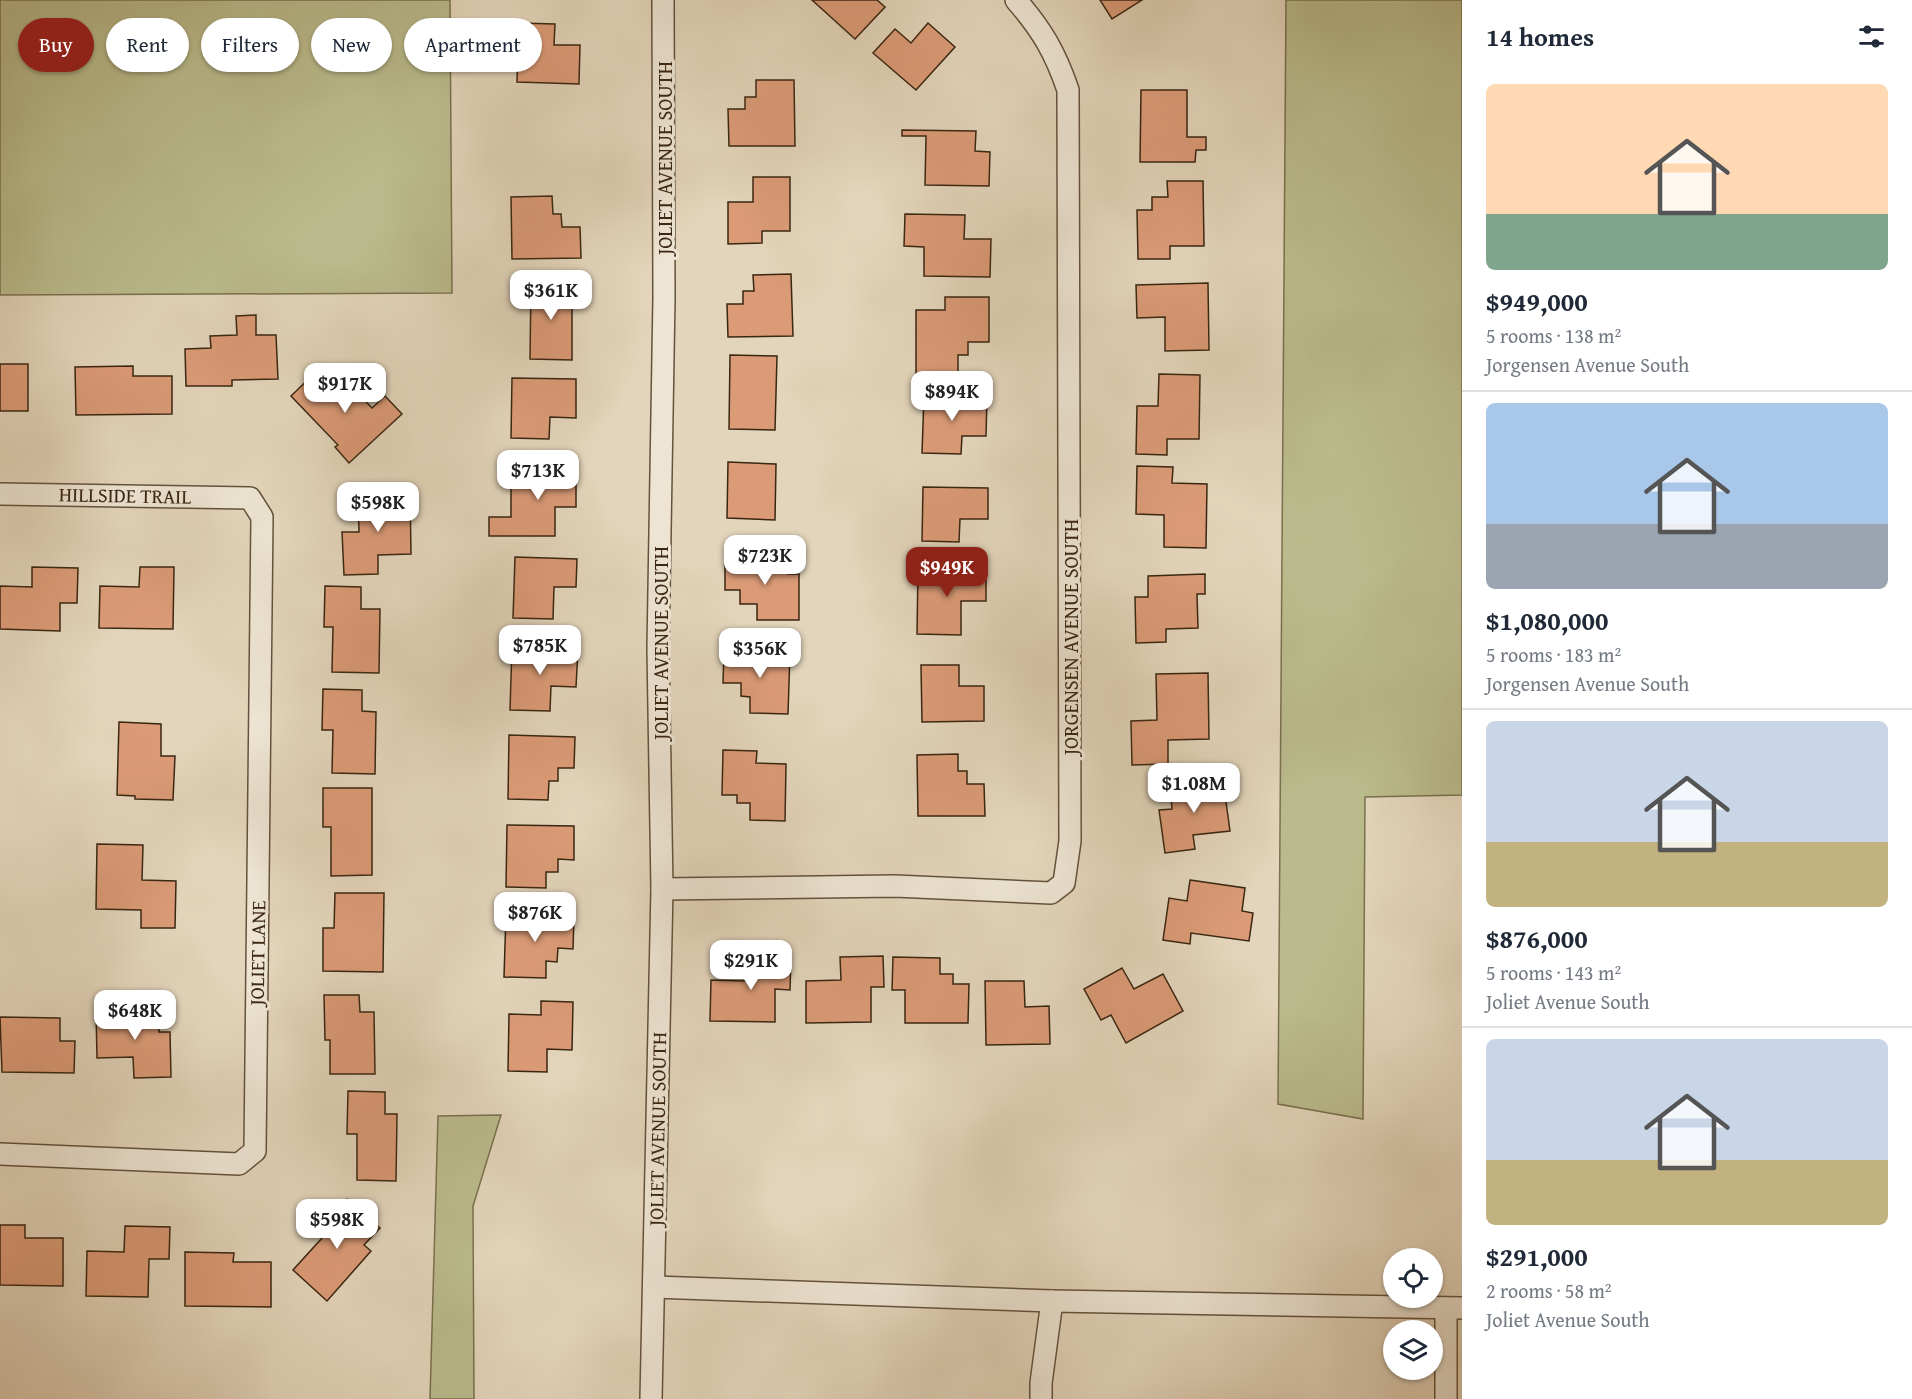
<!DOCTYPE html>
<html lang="en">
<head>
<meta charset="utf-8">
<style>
  :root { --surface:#fff; --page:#f2f2f3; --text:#1f2937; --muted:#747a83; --line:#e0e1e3; --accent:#8f2418 }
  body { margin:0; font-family:"Gentium Book Plus",serif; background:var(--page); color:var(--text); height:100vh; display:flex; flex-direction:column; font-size:22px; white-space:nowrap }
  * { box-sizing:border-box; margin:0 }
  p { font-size:20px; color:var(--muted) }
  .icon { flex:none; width:33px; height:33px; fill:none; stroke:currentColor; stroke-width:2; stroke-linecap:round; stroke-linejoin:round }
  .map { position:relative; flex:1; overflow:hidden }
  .side { display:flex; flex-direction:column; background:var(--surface); width:450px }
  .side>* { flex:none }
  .banner { position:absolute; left:18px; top:18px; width:570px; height:54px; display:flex; gap:12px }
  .controls { position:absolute; left:1383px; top:1248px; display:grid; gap:12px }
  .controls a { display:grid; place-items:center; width:60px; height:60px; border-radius:50%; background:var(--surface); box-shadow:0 2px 4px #0004; font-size:30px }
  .price { position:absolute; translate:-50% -51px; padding:0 14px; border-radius:12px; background:#fff; color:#222; font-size:20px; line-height:39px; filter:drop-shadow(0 2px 3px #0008) }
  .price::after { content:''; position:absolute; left:50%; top:36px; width:18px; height:14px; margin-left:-9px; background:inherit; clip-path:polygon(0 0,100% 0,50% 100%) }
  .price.active { background:var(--accent); color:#fff }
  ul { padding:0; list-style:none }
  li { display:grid; align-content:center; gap:12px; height:318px; padding:0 24px }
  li+li { border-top:2px solid var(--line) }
  li span { display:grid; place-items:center; height:186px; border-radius:9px; color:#555 }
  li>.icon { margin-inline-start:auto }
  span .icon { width:108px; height:108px; fill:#fffc; stroke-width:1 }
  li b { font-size:26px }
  h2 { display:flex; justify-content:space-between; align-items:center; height:72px; padding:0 24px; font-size:26px }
  .tag { padding:0 21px; border-radius:27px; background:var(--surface); box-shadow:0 2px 4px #0004; font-size:21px; line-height:54px }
  .tag.active { background:var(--accent); color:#fff }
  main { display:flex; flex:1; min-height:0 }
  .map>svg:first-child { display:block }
  .green { fill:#babb8c; stroke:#7a704e; stroke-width:1.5 }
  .building { fill:#db9b77; stroke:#3a2611; stroke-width:1.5 }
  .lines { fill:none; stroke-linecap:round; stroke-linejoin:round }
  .street-casing { stroke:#64523c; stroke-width:24 }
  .street { stroke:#ede4d3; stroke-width:21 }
  .labels { text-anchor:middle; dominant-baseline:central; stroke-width:6; stroke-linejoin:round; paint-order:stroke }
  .street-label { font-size:20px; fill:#3a2611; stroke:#ede4d3 }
</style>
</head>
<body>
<main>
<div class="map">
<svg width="1462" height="1399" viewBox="0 0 1462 1399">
  <rect width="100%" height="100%" fill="#e3d5bb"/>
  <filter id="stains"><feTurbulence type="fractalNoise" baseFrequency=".00333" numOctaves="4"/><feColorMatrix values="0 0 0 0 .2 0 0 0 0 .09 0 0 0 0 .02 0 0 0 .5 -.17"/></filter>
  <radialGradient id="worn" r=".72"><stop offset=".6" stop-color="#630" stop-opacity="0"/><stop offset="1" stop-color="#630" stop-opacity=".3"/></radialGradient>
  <!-- green -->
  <g class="green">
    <path d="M0,0H450L452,293L0,295Z"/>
    <path d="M1286,0H1462V795L1365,797L1363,1119L1278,1104Z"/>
    <path d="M501,1115L473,1206L474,1399H430L438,1116Z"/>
  </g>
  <!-- building -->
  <g class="building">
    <path d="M812,0H877L885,7L855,39Z"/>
    <path d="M1100,0H1142L1112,19Z"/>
    <path d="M519,23L555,24L554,45H580L579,84L517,82Z"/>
    <path d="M928,23L955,47L916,90L873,53L895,29L911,43Z"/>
    <path d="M756,80H794L795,146H729L728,109H745V97H756Z"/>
    <path d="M1141,90H1187V137H1206V150H1196L1195,162H1140Z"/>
    <path d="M902,130L976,131L975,151L990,152L989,186L925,185L926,136H902Z"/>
    <path d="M753,177H790V231H762V243L728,244V202H753Z"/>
    <path d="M1167,181H1203L1204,246H1170V259H1138L1137,210H1152V197H1168Z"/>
    <path d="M552,196L553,214H561L562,227H580L581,258L512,259L511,197Z"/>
    <path d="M905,214L965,215L964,239H991L990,277L924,276V247L904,246Z"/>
    <path d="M791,274L793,336L728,337L727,304H743V291H754L753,275Z"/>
    <path d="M531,282L572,283V360L530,359Z"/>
    <path d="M1208,283L1209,350L1165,351V317L1137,318L1136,285Z"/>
    <path d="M945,297H989V342H968V355H958V374H916V310H945Z"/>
    <path d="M256,315V335H276L278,379L232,380V386H186L185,349L211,348L210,336L237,335L236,316Z"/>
    <path d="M730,355L777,356L775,430L729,429Z"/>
    <rect x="0" y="364" width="28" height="47"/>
    <path d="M133,366V376H172V414L76,415L75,367Z"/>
    <path d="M319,369L343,393L351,386L372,408L385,396L402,414L349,463L335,447L338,445L291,396Z"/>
    <path d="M1159,374L1200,375L1199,439H1167V455L1136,454L1137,406H1158Z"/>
    <path d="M512,378L576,379V418L550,417L549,439L511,438Z"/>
    <path d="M924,396L987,397L986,436H962L961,454L922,453Z"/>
    <path d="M547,461H576V507H555V536H489V517H511V474H547Z"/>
    <path d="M728,462L776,464L775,520L727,518Z"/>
    <path d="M1137,466L1173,467L1172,483L1207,484L1206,548L1164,547V515L1136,514Z"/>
    <path d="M923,487L988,488V519H960L959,542L922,541Z"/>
    <path d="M410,494L411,554L378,555V574L344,575L342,532H359L358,496Z"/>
    <path d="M515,557L577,559L576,587H554L553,619L513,618Z"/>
    <path d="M725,558H788V574H799V620H757V604H740V590H725Z"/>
    <path d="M32,567L78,568L77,603H60V631L0,629V586L32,587Z"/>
    <path d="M140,567H174L173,629L99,628L100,586L139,587Z"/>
    <path d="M918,569L986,570V601H961V635L917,634Z"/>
    <path d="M1205,574V594H1197L1198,628L1166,629V642L1136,643L1135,597H1148V576Z"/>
    <path d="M325,586L361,587V609H380L379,673L332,672L333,627H324Z"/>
    <path d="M512,647L578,649L576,687L551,686L550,711L510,710Z"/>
    <path d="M724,651L790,652L788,714L750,713V697L741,696V683H723Z"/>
    <path d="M921,665H959V686H984V721L922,722Z"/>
    <path d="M1208,673L1209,739L1168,740V764L1132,765L1131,721L1157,720L1156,674Z"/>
    <path d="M323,689L362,690V711L376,712L375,774L332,773L333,730H322Z"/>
    <path d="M119,722L161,724V756H175L173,800L135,799V796L117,795Z"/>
    <path d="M509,735L575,737L574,768H558V781H549L548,800L508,799Z"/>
    <path d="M723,750L757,751L756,763L786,764L785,821L750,820V803H737V795H722Z"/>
    <path d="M958,754V771H967V784H984L985,816H918L917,755Z"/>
    <path d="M1223,780L1230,831L1193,835L1195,849L1165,853L1159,810L1172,809L1170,786Z"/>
    <path d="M323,788H372V875L331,876V827H323Z"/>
    <path d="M507,825L574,826V860L558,859V872H546V888L506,887Z"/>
    <path d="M97,844L143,845L142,880L176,881L175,928H141V910L96,909Z"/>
    <path d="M1190,880L1245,888L1242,911L1253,913L1249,941L1191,933L1190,944L1163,940L1169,898L1187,901Z"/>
    <path d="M335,893H384L383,972L323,971V928H334Z"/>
    <path d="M506,914L574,916L573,949L558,948L557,962L546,961V978L504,977Z"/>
    <path d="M746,956L791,957L790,990L775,989V1022L710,1021L711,980L746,981Z"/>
    <path d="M883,956L884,987H871V1022L806,1023V981L841,980L840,957Z"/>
    <path d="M893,957L940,958V974H953V984H969L968,1023H905V990H892Z"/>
    <path d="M1122,968L1134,989L1163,974L1183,1011L1126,1043L1111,1015L1101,1020L1084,989Z"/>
    <path d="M985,981H1024L1025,1007L1049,1006L1050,1044L986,1045Z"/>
    <path d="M324,995H359L360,1012H374L375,1074H330V1040H325Z"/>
    <path d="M541,1001L573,1002L572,1050L547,1049V1072L508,1071L509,1014L541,1015Z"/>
    <path d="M159,1009V1032H170L171,1077L134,1078L133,1057L97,1058L96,1011Z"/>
    <path d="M0,1017L60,1018V1041H75L74,1073L2,1072Z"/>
    <path d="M348,1091L385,1092V1114H397L396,1181L357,1180V1134H347Z"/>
    <path d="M347,1199L380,1228L364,1245L371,1251L327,1301L293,1270L322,1238L316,1233Z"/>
    <path d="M0,1225H25V1238H63V1286L0,1285Z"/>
    <path d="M125,1226L170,1227L169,1259H149L148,1297L86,1296L87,1251L124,1252Z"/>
    <path d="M185,1252L234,1253L233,1262H271V1307L185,1306Z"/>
  </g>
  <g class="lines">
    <!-- street casing -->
    <g class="street-casing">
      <g id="street">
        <path d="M0,494L250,498L262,517L255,1151L239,1164L0,1154"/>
        <path d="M662,889L895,886L1051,893L1064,883L1070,841L1068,90C1055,52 1042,30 1016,0"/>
        <path d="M654,1287L1052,1301L1462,1308"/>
        <path d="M651,1399L662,889L658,649L664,297L663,0"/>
        <path d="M1041,1399V1383L1052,1301"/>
        <path d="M1446,1399V1308"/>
      </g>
    </g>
    <!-- street -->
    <use href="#street" class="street"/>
  </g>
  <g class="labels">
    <!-- street labels -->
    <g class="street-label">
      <text transform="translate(664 158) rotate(-90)">JOLIET AVENUE SOUTH</text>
      <text transform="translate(125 495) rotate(1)">HILLSIDE TRAIL</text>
      <text transform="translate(1070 637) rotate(-90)">JORGENSEN AVENUE SOUTH</text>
      <text transform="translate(660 643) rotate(-90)">JOLIET AVENUE SOUTH</text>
      <text transform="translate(257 953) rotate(-89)">JOLIET LANE</text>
      <text transform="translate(657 1129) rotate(-89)">JOLIET AVENUE SOUTH</text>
    </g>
  </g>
  <rect width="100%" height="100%" filter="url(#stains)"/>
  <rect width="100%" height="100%" fill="url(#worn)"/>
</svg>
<div class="controls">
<a><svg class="icon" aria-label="locate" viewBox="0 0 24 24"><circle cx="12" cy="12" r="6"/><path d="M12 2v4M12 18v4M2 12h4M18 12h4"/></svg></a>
<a><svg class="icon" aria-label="layers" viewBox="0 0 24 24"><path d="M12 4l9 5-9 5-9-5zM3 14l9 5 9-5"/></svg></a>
</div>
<b class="price" style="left:551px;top:321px">$361K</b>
<b class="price" style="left:345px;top:414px">$917K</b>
<b class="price" style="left:952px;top:422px">$894K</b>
<b class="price" style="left:538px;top:501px">$713K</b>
<b class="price" style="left:378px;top:533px">$598K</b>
<b class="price" style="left:765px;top:586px">$723K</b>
<b class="price active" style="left:947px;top:598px">$949K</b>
<b class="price" style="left:540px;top:676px">$785K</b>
<b class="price" style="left:760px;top:679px">$356K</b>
<b class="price" style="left:1194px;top:814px">$1.08M</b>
<b class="price" style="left:535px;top:943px">$876K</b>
<b class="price" style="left:751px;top:991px">$291K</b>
<b class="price" style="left:135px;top:1041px">$648K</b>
<b class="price" style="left:337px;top:1250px">$598K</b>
<div class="banner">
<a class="tag active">Buy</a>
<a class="tag">Rent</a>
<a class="tag">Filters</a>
<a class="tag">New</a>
<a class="tag">Apartment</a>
</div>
</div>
<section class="side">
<h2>14 homes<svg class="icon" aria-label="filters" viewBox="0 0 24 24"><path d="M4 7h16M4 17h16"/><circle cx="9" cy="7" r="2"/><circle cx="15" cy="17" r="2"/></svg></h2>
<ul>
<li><span style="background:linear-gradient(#ffd9b3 70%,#7fa58c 0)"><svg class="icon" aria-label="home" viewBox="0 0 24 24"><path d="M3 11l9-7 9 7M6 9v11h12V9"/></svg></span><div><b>$949,000</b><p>5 rooms · 138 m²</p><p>Jorgensen Avenue South</p></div></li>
<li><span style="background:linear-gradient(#a9c7e8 65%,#9aa5b1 0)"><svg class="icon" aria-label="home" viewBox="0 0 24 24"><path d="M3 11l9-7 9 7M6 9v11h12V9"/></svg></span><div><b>$1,080,000</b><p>5 rooms · 183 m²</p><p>Jorgensen Avenue South</p></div></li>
<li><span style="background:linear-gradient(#c9d6e8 65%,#c2b280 0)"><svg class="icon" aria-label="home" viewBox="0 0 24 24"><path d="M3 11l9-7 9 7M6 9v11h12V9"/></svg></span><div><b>$876,000</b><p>5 rooms · 143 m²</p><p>Joliet Avenue South</p></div></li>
<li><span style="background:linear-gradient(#c9d6e8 65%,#c2b280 0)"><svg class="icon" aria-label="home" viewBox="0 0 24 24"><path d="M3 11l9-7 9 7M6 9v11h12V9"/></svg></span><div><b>$291,000</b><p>2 rooms · 58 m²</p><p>Joliet Avenue South</p></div></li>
</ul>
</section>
</main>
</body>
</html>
